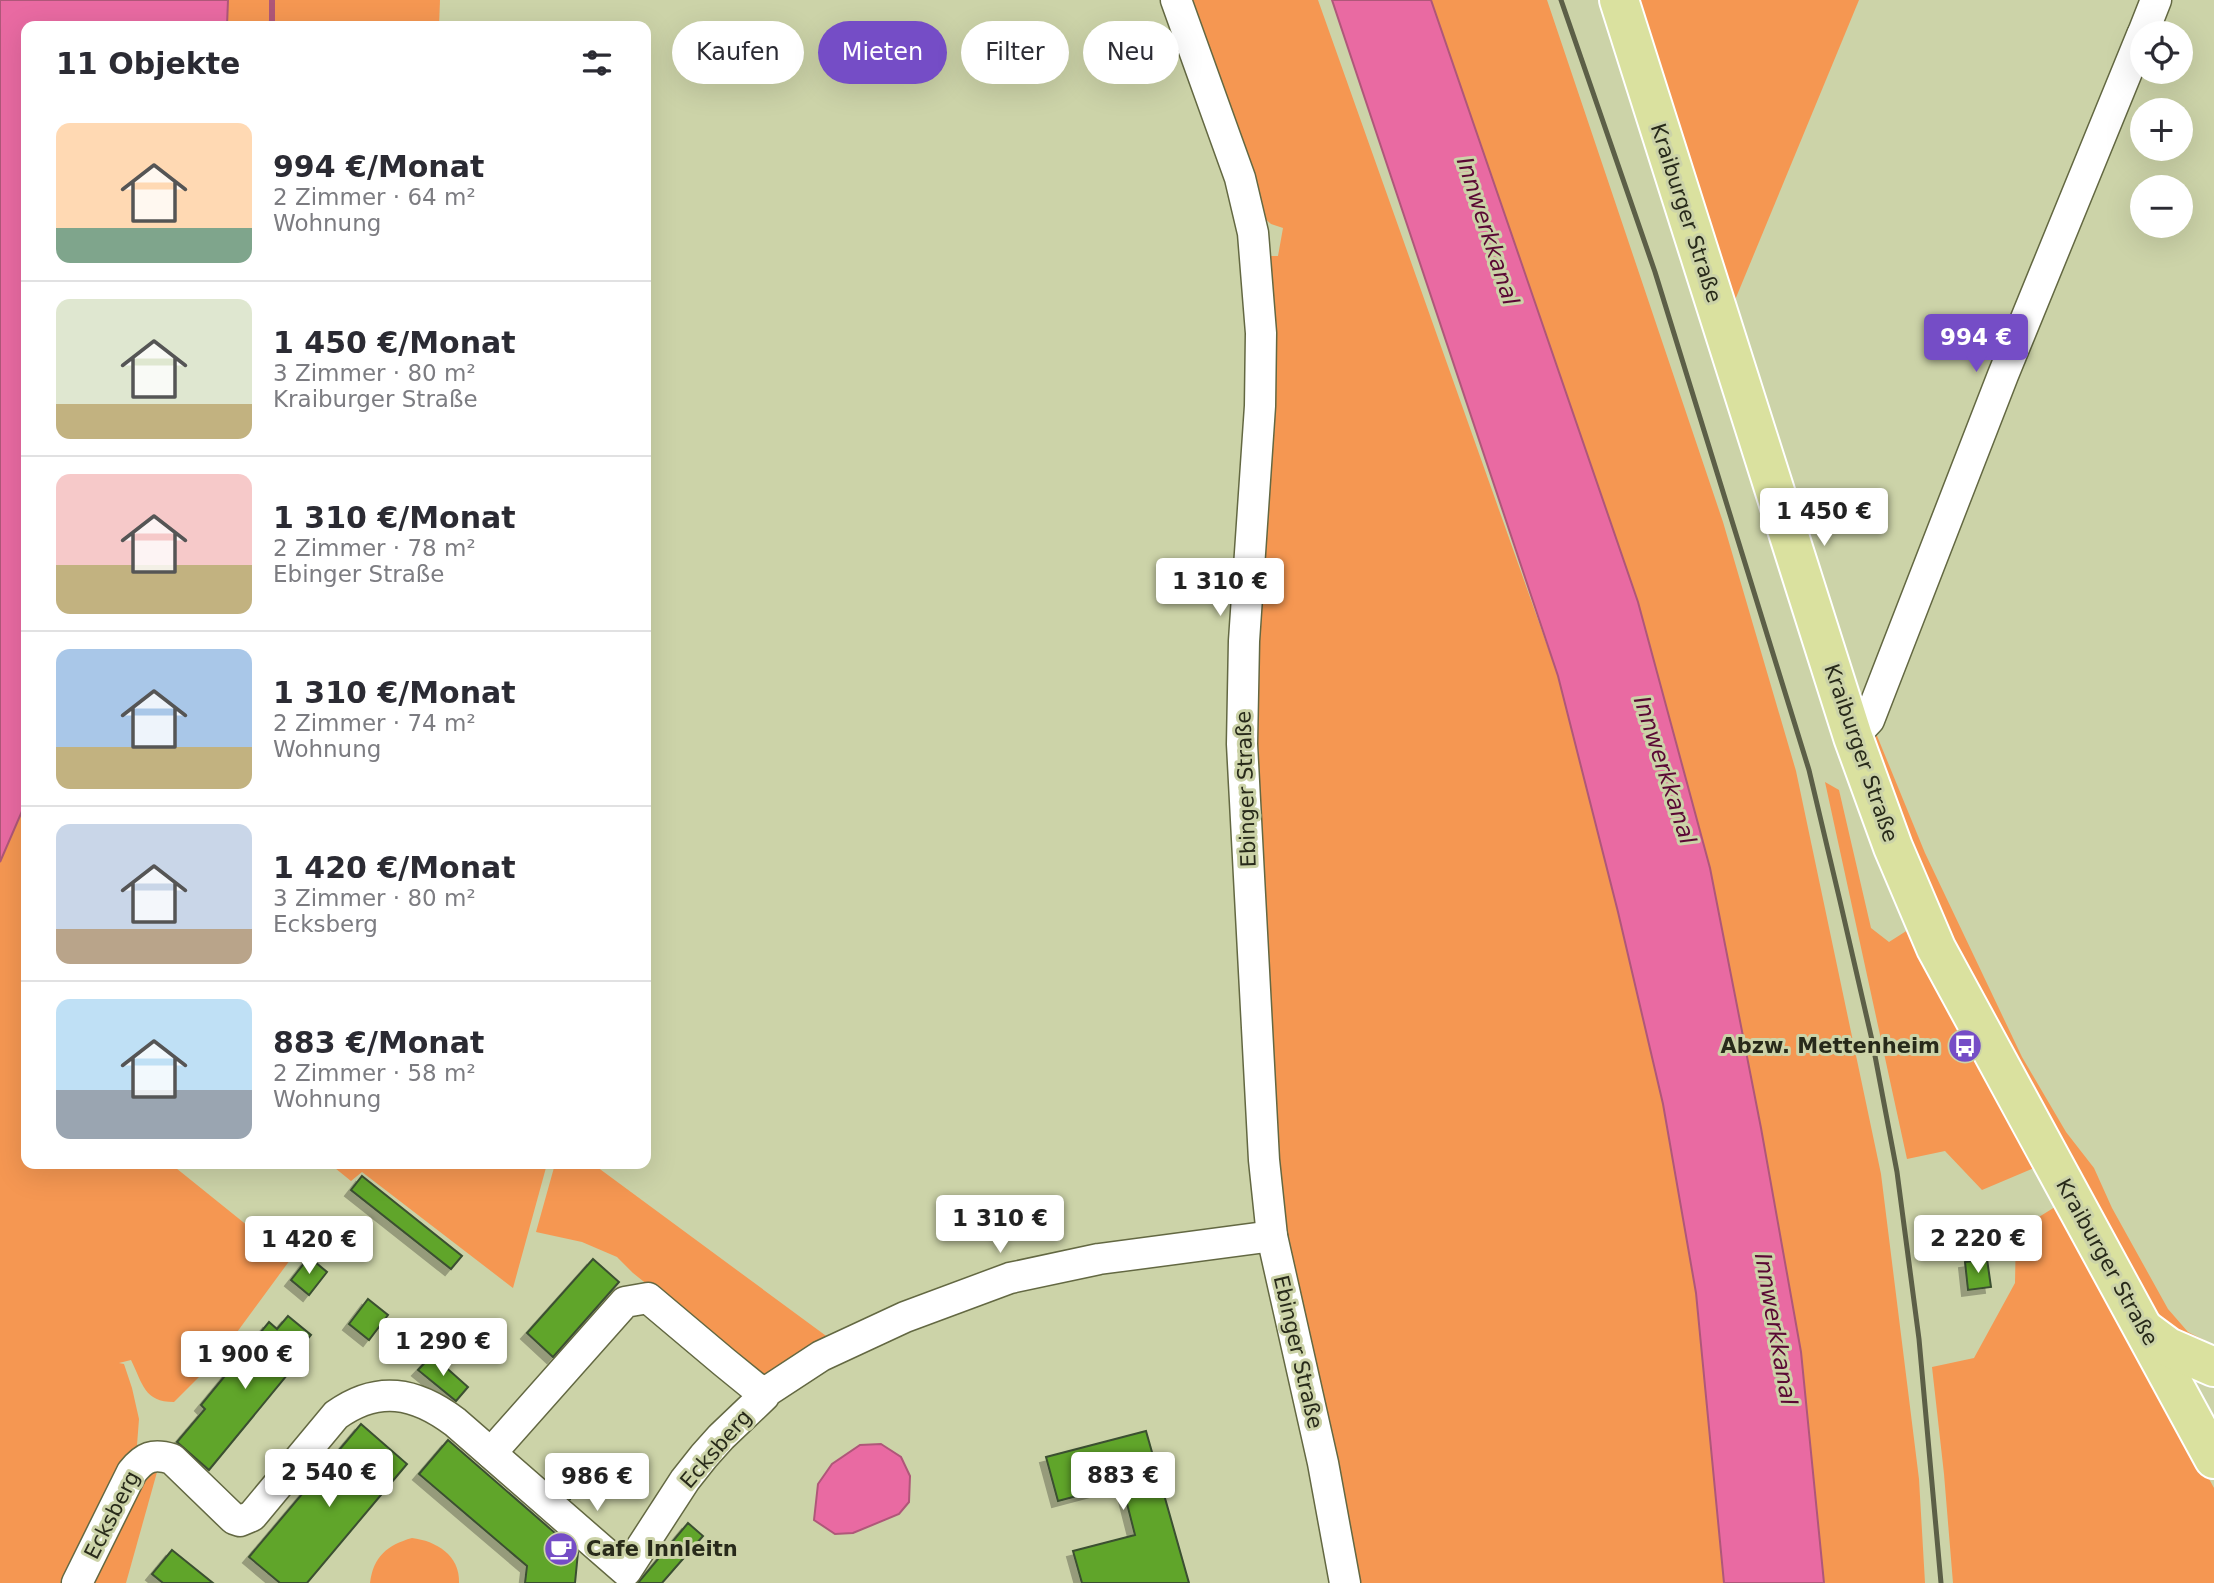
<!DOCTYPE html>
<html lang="de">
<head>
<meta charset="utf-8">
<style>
  :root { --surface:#fff; --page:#f7f7f7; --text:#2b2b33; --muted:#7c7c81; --line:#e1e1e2; --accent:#754dc6 }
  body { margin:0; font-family:"DejaVu Sans",sans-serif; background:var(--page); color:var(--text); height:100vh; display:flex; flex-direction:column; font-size:26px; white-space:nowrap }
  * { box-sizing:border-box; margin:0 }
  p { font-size:23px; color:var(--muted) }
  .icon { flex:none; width:38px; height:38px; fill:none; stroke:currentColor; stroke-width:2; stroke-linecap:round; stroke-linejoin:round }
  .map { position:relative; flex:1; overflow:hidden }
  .side { position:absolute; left:21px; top:21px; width:630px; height:1148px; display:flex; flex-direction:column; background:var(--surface); border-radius:14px; box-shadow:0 7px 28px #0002 }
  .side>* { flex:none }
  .top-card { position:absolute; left:672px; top:21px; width:665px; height:63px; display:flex; gap:14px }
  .tools { position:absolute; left:2130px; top:21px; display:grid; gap:14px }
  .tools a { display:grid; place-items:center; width:63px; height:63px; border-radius:50%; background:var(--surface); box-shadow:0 7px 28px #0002; font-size:35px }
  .price { position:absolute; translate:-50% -60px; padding:0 16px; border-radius:7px; background:#fff; color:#222; font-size:23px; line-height:46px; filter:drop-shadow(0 2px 4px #0008) }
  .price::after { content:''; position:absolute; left:50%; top:42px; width:21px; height:16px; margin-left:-10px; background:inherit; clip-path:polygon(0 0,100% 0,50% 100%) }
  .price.current { background:var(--accent); color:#fff }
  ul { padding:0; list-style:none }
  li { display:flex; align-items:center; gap:21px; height:175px; padding:0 35px }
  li+li { border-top:2px solid var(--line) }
  li span { display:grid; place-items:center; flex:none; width:196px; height:140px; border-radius:14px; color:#555 }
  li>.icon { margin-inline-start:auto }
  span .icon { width:84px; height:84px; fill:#fffc; stroke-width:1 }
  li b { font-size:30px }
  h2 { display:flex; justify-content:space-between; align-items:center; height:84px; padding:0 35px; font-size:30px }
  .chip { padding:0 24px; border-radius:32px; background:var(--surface); box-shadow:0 7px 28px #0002; font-size:24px; line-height:63px }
  .chip.current { background:var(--accent); color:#fff }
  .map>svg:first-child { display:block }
  .green { fill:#f59752 }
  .water { fill:#e96aa2; stroke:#af5779; stroke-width:2 }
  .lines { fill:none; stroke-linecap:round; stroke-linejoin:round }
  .stream { stroke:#af5779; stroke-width:6 }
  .building { fill:#60a52b; stroke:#3b4f30; stroke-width:2; filter:url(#shadow) }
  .minor-casing { stroke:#636842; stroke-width:33 }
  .major-casing { stroke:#fff; stroke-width:42 }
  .minor { stroke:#fff; stroke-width:30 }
  .major { stroke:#dae19f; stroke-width:38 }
  .rail { stroke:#5c5f47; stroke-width:5 }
  .labels { text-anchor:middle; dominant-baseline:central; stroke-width:6; stroke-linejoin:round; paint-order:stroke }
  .street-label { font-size:21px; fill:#282a1a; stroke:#ccd3a8 }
  .poi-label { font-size:21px; font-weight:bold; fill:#282a1a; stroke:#ccd3a8; text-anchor:end }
  .water-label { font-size:23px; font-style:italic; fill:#5a0834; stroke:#ccd3a8 }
</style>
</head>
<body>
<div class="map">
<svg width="2214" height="1583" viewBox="0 0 2214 1583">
  <defs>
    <filter id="shadow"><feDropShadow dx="-6" dy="6" stdDeviation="0" flood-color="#0004"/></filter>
  </defs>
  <rect width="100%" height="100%" fill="#ccd3a8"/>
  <!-- green -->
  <g class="green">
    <path d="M228,0H440L439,26H227Z"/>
    <path d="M1186,0H1318L1558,676L1618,912L1663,1104L1696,1293L1724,1583H1356L1281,1246L1251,746L1269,256H1278L1283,228L1271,224L1262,216Z"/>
    <path d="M1431,0H1547L1723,522L1796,771L1881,1174L1919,1479L1925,1583H1824L1801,1352L1761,1128L1710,868L1638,602Z"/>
    <path d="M1628,0H1859L1728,317Z"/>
    <path d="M1873,726L1925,853L2022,1057L2066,1132L2094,1168L2112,1208L2168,1309L2188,1332L2214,1345V1361L2165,1330L1948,942L1870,745Z"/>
    <path d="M1825,782L1839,790L1871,928L1889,942L1911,928L2034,1168L1982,1190L1945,1151L1907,1159Z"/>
    <path d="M26,802V1164H171L290,1260L218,1358L174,1402C144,1402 143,1384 131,1360L119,1363L124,1364L132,1388L139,1419L136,1458L72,1583H0V862Z"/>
    <path d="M330,1164H547L513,1288L362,1172L351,1181Z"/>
    <path d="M555,1164H593L833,1341L770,1383L633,1273L617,1257L582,1242L536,1232Z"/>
    <path d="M2055,1207L2169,1405L2214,1488V1583H1953L1944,1474L1932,1367L1974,1358L2015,1283L2016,1231Z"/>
    <path d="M159,1465L126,1583H84L137,1471Z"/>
    <path d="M412,1538C436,1541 460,1555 459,1583H370C373,1557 387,1545 412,1538Z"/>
  </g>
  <!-- water -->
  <g class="water">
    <path d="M0,0H228L227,26H26V802L0,862Z"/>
    <path d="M1332,0H1431L1638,602L1710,868L1761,1128L1801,1352L1824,1583H1724L1696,1293L1663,1104L1618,912L1558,676Z"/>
    <path d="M881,1444L901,1457L910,1476L909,1502L899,1514L853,1533L835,1534L814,1520L818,1484L832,1464L860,1445Z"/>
  </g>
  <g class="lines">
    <!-- stream -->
    <g class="stream">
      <path d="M227,24L240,26"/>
      <path d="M267,26L272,22V0"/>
    </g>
  </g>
  <!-- building -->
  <g class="building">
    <path d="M362,1176L462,1256L451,1269L351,1190Z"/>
    <path d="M1969,1230L1971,1250L1945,1253L1942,1233Z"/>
    <path d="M309,1257L327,1272L309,1295L291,1280Z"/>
    <path d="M593,1259L619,1282L553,1357L527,1333Z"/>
    <path d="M1987,1259L1991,1287L1968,1290L1965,1262Z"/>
    <path d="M368,1299L388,1315L369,1340L349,1324Z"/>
    <path d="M288,1316L311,1335L300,1348L306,1352L209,1470L177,1442L205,1409L201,1405L269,1322L277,1329Z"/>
    <path d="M432,1355L468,1387L456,1401L418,1370Z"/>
    <path d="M361,1424L407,1464L307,1583H280L249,1557Z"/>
    <path d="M1146,1431L1189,1583H1082L1073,1551L1135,1535L1122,1484L1058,1501L1046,1457Z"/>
    <path d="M448,1440L555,1533L549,1540L566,1542L578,1552L575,1583H525L527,1566L419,1474Z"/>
    <path d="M564,1471L581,1485L570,1499L553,1484Z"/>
    <path d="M688,1523L703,1536L662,1583H638Z"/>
    <path d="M172,1550L213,1583H163L152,1574Z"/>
  </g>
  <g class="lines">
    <!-- minor casing -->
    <g class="minor-casing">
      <g id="minor">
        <path d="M1176,0L1240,178L1253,233L1261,333L1260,406L1244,641L1242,744L1264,1160L1272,1236L1323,1463L1345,1583"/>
        <path d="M2143,33L2156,0"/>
        <path d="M1853,737L1869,720L2003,375L2142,35"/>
        <path d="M491,1453L625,1302L648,1298L724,1362L756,1388L766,1392"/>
        <path d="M77,1583L132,1472C144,1457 153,1453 172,1459L234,1519L240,1521L252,1516L336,1415C378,1385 415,1392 455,1422L626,1571L685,1480L704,1456L721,1437L764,1396L766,1392L821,1356L905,1317L1010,1278L1099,1259L1272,1236"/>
      </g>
    </g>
    <!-- major casing -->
    <g class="major-casing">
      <g id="major">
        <path d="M1619,0L1853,737L1893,847L1936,948L2214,1459"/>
        <path d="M2145,1330L2168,1347L2214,1367"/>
      </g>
    </g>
    <!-- minor -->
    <use href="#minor" class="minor"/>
    <!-- major -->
    <use href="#major" class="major"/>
    <!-- rail -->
    <path class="rail" d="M1561,0L1655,272L1809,770L1840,901L1872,1040L1897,1172L1919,1339L1941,1583"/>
  </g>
  <!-- icons -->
  <defs>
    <g id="bus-disc" transform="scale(1.75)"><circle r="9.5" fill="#754dc6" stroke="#ccd3a8"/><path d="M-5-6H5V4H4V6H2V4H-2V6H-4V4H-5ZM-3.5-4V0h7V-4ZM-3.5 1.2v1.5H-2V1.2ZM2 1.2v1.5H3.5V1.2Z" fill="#fff"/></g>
    <g id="cafe-disc" transform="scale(1.75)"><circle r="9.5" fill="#754dc6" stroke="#ccd3a8"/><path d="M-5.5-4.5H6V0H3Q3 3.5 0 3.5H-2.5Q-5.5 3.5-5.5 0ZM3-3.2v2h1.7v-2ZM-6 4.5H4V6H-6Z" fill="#fff"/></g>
  </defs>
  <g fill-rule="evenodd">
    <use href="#bus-disc" x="1965" y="1046"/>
    <use href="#cafe-disc" x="561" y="1549"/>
  </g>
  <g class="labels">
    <!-- street labels -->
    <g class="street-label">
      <text transform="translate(1686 213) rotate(72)">Kraiburger Straße</text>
      <text transform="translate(1861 753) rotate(71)">Kraiburger Straße</text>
      <text transform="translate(1246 789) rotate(-92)">Ebinger Straße</text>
      <text transform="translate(2107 1262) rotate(61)">Kraiburger Straße</text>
      <text transform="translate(1298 1352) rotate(77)">Ebinger Straße</text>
      <text transform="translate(716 1449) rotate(-49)">Ecksberg</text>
      <text transform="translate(112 1515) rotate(-63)">Ecksberg</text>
    </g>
    <!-- poi labels -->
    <g class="poi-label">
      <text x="1940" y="1046">Abzw. Mettenheim</text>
      <text x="586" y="1549" text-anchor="start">Cafe Innleitn</text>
    </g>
    <!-- water labels -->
    <g class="water-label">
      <text transform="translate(1488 231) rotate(72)">Innwerkkanal</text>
      <text transform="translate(1665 770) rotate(72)">Innwerkkanal</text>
      <text transform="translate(1776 1329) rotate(80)">Innwerkkanal</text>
    </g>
  </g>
</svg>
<div class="tools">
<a><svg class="icon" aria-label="locate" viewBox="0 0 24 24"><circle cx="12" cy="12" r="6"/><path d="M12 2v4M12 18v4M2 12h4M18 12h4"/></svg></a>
<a>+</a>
<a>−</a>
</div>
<b class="price current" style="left:1976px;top:374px">994 €</b>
<b class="price" style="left:1824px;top:548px">1 450 €</b>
<b class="price" style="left:1220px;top:618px">1 310 €</b>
<b class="price" style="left:1000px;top:1255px">1 310 €</b>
<b class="price" style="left:1978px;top:1275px">2 220 €</b>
<b class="price" style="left:309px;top:1276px">1 420 €</b>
<b class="price" style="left:443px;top:1378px">1 290 €</b>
<b class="price" style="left:245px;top:1391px">1 900 €</b>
<b class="price" style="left:329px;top:1509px">2 540 €</b>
<b class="price" style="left:1123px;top:1512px">883 €</b>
<b class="price" style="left:597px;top:1513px">986 €</b>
<div class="top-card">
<a class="chip">Kaufen</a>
<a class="chip current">Mieten</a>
<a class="chip">Filter</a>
<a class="chip">Neu</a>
</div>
<section class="side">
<h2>11 Objekte<svg class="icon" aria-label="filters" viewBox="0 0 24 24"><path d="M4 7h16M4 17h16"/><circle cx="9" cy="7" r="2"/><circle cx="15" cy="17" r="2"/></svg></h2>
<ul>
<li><span style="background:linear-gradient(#ffd9b3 75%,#7fa58c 0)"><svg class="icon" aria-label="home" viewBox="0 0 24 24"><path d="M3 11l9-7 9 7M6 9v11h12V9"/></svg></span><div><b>994 €/Monat</b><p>2 Zimmer · 64 m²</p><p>Wohnung</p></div></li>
<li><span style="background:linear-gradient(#dfe7d0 75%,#c2b280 0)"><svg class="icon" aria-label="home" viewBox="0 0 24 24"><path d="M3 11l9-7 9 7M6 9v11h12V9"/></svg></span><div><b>1 450 €/Monat</b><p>3 Zimmer · 80 m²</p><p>Kraiburger Straße</p></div></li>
<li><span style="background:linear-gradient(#f6c9c9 65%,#c2b280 0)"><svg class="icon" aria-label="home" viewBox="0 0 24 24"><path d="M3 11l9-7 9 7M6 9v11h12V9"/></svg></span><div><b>1 310 €/Monat</b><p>2 Zimmer · 78 m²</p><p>Ebinger Straße</p></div></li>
<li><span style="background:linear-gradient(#a9c7e8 70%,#c2b280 0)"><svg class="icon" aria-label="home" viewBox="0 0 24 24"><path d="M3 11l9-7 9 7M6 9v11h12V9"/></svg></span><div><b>1 310 €/Monat</b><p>2 Zimmer · 74 m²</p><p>Wohnung</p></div></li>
<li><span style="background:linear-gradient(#c9d6e8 75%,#b9a48a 0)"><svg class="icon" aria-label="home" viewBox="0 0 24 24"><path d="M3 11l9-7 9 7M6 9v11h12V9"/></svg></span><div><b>1 420 €/Monat</b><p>3 Zimmer · 80 m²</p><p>Ecksberg</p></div></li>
<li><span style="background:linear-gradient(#bfe0f5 65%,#9aa5b1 0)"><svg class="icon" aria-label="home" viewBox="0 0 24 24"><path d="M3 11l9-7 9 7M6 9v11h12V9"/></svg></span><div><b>883 €/Monat</b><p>2 Zimmer · 58 m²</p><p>Wohnung</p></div></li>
</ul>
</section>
</div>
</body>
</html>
